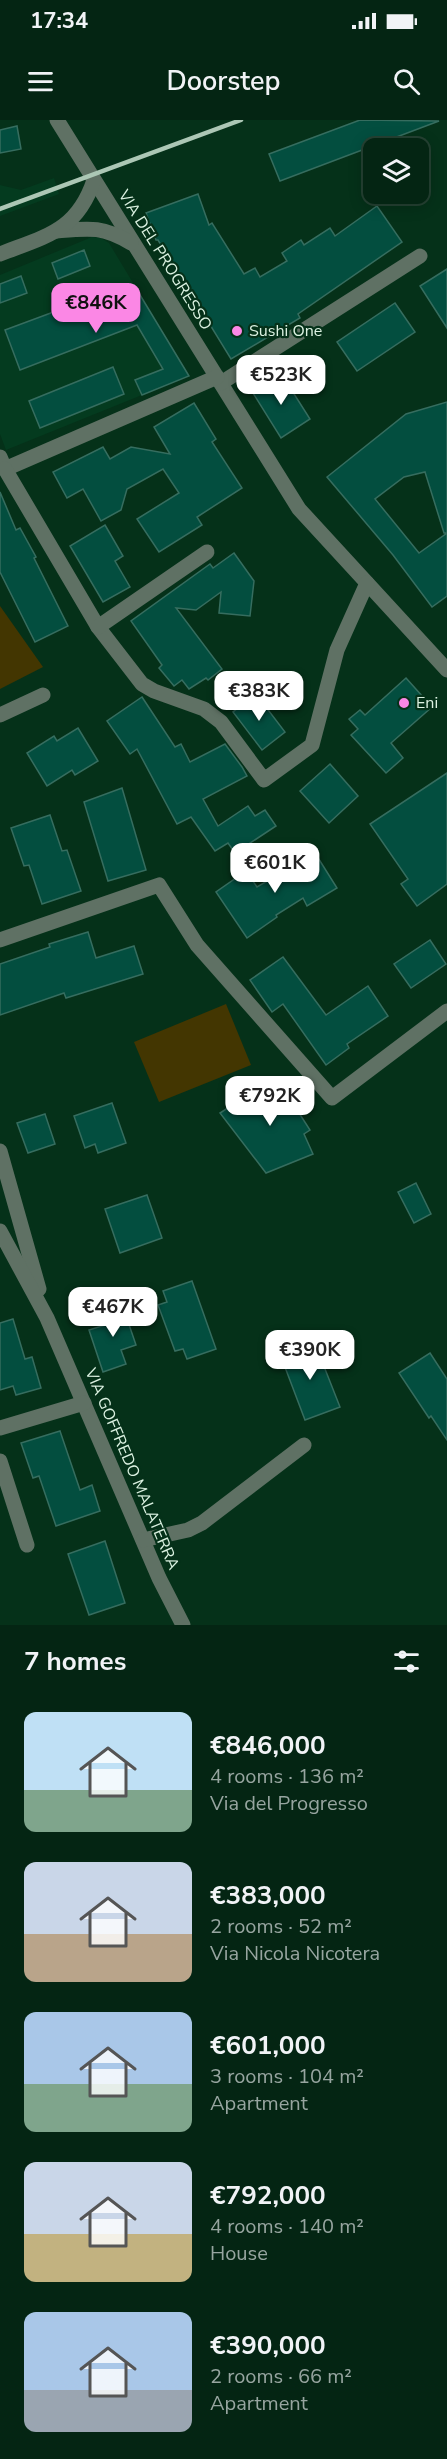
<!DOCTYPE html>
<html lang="en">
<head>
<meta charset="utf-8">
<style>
  :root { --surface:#042513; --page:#123121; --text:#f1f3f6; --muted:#97a5a0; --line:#254233; --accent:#fb87e5 }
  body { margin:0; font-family:"Nunito Sans",sans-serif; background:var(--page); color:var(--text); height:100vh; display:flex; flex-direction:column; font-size:22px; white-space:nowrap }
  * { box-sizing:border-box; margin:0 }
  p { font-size:20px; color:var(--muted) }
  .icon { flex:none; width:33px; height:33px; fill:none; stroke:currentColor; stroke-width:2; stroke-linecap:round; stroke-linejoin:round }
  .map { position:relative; height:1505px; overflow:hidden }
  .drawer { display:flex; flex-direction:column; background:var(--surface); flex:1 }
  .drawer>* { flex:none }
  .buttons { position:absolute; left:363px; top:18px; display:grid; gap:12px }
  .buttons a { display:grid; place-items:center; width:66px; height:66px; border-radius:12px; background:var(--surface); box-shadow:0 3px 15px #0003,0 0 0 2px var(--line); font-size:30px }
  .price { position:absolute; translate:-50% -51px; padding:0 14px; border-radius:12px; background:#fff; color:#222; font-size:20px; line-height:39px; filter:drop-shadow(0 2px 3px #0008) }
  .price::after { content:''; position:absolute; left:50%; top:36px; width:18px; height:14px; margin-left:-9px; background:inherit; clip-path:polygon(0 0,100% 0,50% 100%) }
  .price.current { background:var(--accent); color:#111 }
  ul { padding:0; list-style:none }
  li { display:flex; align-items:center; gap:18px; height:150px; padding:0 24px }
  li span { display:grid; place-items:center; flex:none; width:168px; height:120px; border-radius:12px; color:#555 }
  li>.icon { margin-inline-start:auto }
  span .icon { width:72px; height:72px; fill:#fffc; stroke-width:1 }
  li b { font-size:26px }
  h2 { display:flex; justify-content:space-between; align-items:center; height:72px; padding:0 24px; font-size:26px }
  .status { display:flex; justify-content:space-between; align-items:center; height:42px; padding:0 30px; background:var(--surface); direction:ltr }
  .status svg { height:16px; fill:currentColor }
  header { display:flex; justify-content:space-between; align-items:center; height:78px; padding:0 24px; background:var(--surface); font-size:27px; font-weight:600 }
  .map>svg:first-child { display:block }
  .built { fill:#043b1f }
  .green { fill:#433601 }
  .building { fill:#034e3f; stroke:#366d5f; stroke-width:1.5; fill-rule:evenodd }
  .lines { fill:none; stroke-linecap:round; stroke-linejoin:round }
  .minor { stroke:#5f7164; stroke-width:15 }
  .rail { stroke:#acc7b5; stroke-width:4.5 }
  .poi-dot { fill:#fb87e5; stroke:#053119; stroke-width:2 }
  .labels { text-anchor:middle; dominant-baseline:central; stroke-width:4.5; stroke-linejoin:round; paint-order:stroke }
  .street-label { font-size:16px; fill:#dcf2e2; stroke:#053119 }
  .poi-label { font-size:16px; fill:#dcf2e2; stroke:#053119; text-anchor:start }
</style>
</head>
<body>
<div class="status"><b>17:34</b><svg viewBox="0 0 49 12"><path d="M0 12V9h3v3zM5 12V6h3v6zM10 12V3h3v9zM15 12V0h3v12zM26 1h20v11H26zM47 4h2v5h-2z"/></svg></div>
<header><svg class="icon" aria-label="menu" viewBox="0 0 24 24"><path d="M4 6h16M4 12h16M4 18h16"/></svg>Doorstep<svg class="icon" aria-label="search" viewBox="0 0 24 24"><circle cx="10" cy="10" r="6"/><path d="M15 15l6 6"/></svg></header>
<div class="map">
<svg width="447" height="1505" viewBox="0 0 447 1505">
  <rect width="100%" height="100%" fill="#053119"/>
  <!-- built -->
  <g class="built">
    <path d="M54,58L59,74L0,96V65L21,70Z"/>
    <path d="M92,117L101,118L109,123L189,256L6,330L0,314V155Z"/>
  </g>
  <!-- green -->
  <g class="green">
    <path d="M0,486L43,547L0,569Z"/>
    <path d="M226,884L251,945L159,982L134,922Z"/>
  </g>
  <!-- building -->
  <g class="building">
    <path d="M360,0L439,1L280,61L269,34Z"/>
    <path d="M17,6L21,29L0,33V10Z"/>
    <path d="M198,74L209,105L212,103L244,154L255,148L260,157L287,141L282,133L301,120L304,125L330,108L335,116L377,86L402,122L298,194L300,198L231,239L158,120H156L146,93Z"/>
    <path d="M84,130L90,146L58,159L52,143Z"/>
    <path d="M447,149V208L420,166Z"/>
    <path d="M21,156L27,173L0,183V164Z"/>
    <path d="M134,165L189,256L142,275L135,260L163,249L137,205L20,250L5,210L102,174L105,182Z"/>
    <path d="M395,183L415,212L357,251L337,222Z"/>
    <path d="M113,247L124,274L40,308L29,281Z"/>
    <path d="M282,255L310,299L281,318L253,273Z"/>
    <path d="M447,282V476L432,487L393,435L327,357L406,294ZM425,352L444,413H447L419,433L375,379L404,357Z"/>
    <path d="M194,283L216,319L212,322L242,368L197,397L202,405L159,432L137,399L179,373L163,349L127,369L121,390L101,401L83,369L67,378L53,352L103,327L110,339L131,327L170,334L154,307Z"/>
    <path d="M0,372L16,410L20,408L36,437L34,438L68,506L35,522L0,452Z"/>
    <path d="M105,405L123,436L115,441L130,467L103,482L70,426Z"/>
    <path d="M234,433L254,461L250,496L219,493L221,472L196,490L176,488L222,549L208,560L206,558L189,569L182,560L174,566L159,548L162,545L131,501L210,444L213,448Z"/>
    <path d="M406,558L432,587L391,623L403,638L386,653L351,615L358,609L349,599L360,590L365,595Z"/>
    <path d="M256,574L285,612L262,630L233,592Z"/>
    <path d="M142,577L175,627L181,624L190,642L225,624L242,647L247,656L203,679L218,706L248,686L255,696L265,690L276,706L235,733L228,723L215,731L191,697L177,704L137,629L130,634L107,601Z"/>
    <path d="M78,608L98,641L75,655L72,650L47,666L27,633L54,616L57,621Z"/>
    <path d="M330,644L358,676L329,703L300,671Z"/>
    <path d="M447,653V764L417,786L401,764L408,759L370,704Z"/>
    <path d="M122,668L146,750L108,761L84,682Z"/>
    <path d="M50,695L62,731L67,730L81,771L42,784L29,745L24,746L11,708Z"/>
    <path d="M315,733L337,768L307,786L303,778L276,795L277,797L247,818L216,772L246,751L257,767Z"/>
    <path d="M88,812L96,838L134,826L143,854L66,878L64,873L0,895V844L50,827L49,824Z"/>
    <path d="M430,820L446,844L411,868L394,844Z"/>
    <path d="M283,837L326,895L368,866L388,896L347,924L349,928L326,945L283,884L272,892L250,860Z"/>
    <path d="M276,957L310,1010L304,1014L313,1034L266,1053L220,993Z"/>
    <path d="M112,983L126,1023L98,1033L95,1024L85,1028L74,996Z"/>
    <path d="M45,994L55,1024L28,1033L17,1003Z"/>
    <path d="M416,1063L431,1094L414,1103L398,1072Z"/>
    <path d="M147,1075L162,1118L120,1133L105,1089Z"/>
    <path d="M192,1161L216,1229L187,1239L183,1229L175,1231L158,1185L167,1182L163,1171Z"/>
    <path d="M122,1184L136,1225L121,1230L126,1244L103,1252L89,1210L105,1205L100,1192Z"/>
    <path d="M13,1199L25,1239L32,1237L41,1268L16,1275L13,1266L0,1270V1203Z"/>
    <path d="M314,1221L340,1287L305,1300L280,1234Z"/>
    <path d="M430,1233L447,1259V1320L431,1296L429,1298L399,1253Z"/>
    <path d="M60,1311L80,1370L92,1365L100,1391L56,1406L39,1356L33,1358L21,1323Z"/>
    <path d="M105,1421L125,1483L89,1495L68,1434Z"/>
  </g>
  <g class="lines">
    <!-- minor -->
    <g class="minor">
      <path d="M57,0L299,389L447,550"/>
      <path d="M57,111C90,108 102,106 131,123"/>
      <path d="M0,134C46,116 77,111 94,60"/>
      <path d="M221,263L420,136"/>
      <path d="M0,337L5,349L217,257"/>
      <path d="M5,349L98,507L142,564L154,571L204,589L221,602L264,660L312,625L337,530L367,463"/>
      <path d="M98,507L207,432"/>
      <path d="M0,595L43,575"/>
      <path d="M0,820L159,765L197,825L332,978L447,891"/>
      <path d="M0,1031L39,1169"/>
      <path d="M0,1111L47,1198L159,1458L183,1505"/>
      <path d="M0,1308L84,1283"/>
      <path d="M0,1341L27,1425"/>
      <path d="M143,1420L188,1410L202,1403L304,1325"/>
    </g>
    <!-- rail -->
    <path class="rail" d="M0,89L241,0"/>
  </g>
  <!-- markers -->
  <g class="poi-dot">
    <circle cx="237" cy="211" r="6"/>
    <circle cx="404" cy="583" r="6"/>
  </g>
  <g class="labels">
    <!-- street labels -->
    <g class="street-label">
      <text transform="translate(165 140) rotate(58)">VIA DEL PROGRESSO</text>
      <text transform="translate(132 1349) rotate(67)">VIA GOFFREDO MALATERRA</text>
    </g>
    <!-- poi labels -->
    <g class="poi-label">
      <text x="249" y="211">Sushi One</text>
      <text x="416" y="583">Eni</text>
    </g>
  </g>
</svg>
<div class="buttons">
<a><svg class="icon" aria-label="layers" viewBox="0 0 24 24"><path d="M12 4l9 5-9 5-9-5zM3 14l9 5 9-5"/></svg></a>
</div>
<b class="price current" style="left:96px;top:214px">€846K</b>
<b class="price" style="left:281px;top:286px">€523K</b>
<b class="price" style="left:259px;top:602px">€383K</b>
<b class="price" style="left:275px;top:774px">€601K</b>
<b class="price" style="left:270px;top:1007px">€792K</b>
<b class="price" style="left:113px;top:1218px">€467K</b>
<b class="price" style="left:310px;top:1261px">€390K</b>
</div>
<section class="drawer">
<h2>7 homes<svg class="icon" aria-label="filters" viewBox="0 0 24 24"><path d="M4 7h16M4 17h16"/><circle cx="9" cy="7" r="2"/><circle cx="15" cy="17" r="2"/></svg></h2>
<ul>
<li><span style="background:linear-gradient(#bfe0f5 65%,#7fa58c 0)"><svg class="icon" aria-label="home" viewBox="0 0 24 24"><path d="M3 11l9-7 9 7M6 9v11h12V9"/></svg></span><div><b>€846,000</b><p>4 rooms · 136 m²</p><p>Via del Progresso</p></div></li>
<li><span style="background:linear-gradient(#c9d6e8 60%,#b9a48a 0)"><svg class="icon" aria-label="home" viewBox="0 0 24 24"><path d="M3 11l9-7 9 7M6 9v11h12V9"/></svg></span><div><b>€383,000</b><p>2 rooms · 52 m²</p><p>Via Nicola Nicotera</p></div></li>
<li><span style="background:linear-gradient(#a9c7e8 60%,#7fa58c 0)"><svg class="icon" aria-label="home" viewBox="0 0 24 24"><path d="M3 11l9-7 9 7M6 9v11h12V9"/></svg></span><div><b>€601,000</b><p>3 rooms · 104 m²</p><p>Apartment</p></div></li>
<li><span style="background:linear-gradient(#c9d6e8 60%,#c2b280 0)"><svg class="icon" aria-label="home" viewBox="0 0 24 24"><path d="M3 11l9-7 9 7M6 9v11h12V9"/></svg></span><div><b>€792,000</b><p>4 rooms · 140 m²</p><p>House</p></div></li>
<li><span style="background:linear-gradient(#a9c7e8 65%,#9aa5b1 0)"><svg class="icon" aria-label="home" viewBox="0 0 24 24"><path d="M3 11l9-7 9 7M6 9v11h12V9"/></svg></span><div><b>€390,000</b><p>2 rooms · 66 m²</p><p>Apartment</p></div></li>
</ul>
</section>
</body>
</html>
